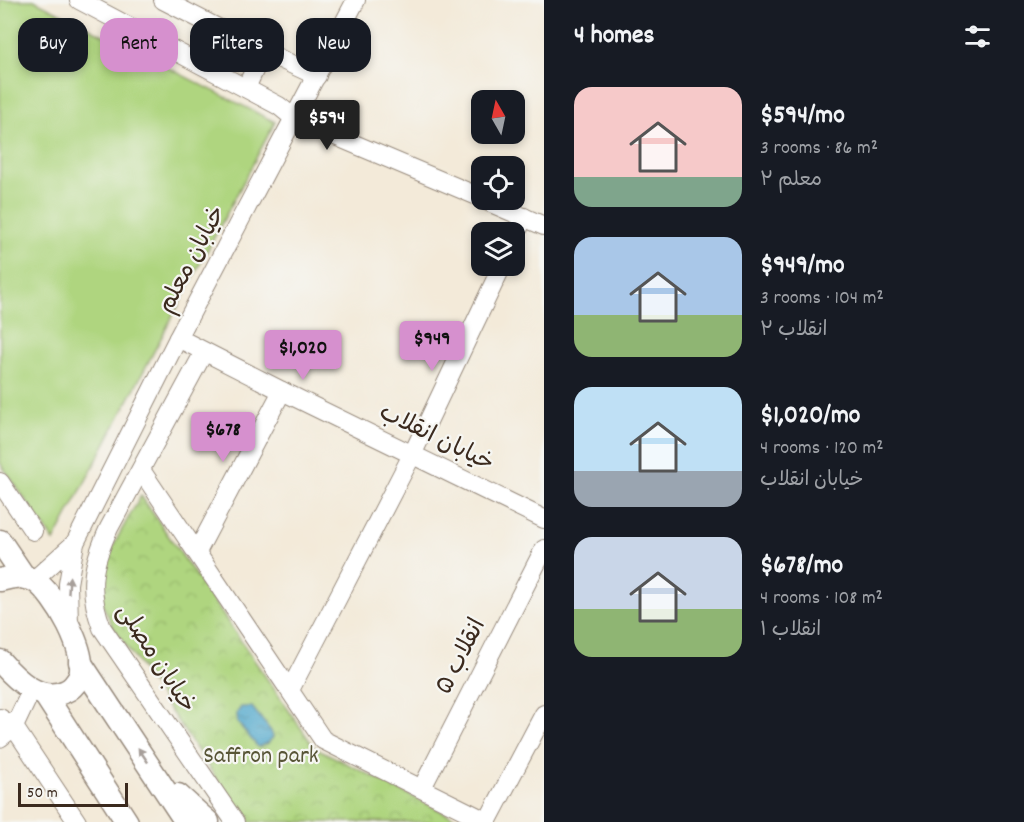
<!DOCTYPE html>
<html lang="en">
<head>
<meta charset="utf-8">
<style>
  :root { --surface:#171b24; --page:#20242c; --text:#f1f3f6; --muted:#9ea1a6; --accent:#d690ce }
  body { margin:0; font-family:Dekko,"Playpen Sans Arabic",sans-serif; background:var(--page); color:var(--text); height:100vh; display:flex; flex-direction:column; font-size:22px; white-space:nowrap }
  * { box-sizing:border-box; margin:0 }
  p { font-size:20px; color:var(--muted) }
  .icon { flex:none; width:33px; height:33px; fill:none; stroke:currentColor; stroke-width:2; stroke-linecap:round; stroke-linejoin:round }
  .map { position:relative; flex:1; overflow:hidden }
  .side { display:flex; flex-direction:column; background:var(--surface); width:480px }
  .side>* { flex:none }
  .hud { position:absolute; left:18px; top:18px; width:435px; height:54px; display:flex; gap:12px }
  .needle { width:39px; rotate:351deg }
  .controls { position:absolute; left:471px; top:90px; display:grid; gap:12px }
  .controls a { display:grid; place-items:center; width:54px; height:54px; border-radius:12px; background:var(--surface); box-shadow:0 3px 9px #0003; font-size:30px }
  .scale { position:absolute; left:18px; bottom:15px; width:110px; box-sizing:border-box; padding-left:6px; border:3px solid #3b2a1e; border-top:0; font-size:16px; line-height:21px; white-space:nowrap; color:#3b2a1e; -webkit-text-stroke:4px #f6f6f2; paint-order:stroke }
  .price { position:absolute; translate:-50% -51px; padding:0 14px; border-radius:6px; background:var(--accent); color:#111; font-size:20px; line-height:39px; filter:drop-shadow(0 2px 3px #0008) }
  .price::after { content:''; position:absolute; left:50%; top:36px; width:18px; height:14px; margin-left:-9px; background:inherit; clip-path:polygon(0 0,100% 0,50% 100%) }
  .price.selected { background:#222; color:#fff }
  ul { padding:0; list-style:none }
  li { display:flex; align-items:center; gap:18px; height:150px; padding:0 30px }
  li span { display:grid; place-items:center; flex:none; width:168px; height:120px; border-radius:18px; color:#555 }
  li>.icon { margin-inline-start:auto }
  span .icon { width:72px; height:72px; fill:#fffc; stroke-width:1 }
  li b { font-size:26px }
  h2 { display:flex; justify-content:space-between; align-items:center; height:72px; padding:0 30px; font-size:26px }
  .tag { padding:0 21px; border-radius:18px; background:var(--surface); box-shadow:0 3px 9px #0003; font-size:21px; line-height:54px }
  .tag.selected { background:var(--accent); color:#111 }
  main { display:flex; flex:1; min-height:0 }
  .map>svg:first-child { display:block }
  .grass { fill:#afd57f; stroke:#75804e; stroke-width:1.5 }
  .park { fill:url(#park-crowns); stroke:#75804e; stroke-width:1.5 }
  .water { fill:url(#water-ripples); stroke:#446874; stroke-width:1.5 }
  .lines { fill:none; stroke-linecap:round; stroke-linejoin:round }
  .minor-casing { stroke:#978a7c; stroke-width:20 }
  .major-casing { stroke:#978a7c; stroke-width:25 }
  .minor { stroke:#fff; stroke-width:18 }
  .major { stroke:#fff; stroke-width:22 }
  .oneway { fill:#a79f9a }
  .labels { text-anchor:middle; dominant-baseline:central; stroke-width:4.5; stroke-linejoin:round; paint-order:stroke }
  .street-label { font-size:24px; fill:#3b2a1e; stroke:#f6f6f2 }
  .park-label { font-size:24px; fill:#585536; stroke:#f6f6f2 }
</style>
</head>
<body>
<main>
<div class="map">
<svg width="544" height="822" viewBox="0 0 544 822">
  <defs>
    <pattern id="park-crowns" width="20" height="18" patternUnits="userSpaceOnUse" patternTransform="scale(1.5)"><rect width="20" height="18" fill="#afd57f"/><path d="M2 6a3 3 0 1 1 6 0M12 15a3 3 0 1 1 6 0" fill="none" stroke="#97b76d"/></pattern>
    <pattern id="water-ripples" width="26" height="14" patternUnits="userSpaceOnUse" patternTransform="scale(1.5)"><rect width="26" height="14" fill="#4ca5ca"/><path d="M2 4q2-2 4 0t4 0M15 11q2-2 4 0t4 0" fill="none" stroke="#4087a3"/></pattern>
  </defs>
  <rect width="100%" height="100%" fill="#f6f6f2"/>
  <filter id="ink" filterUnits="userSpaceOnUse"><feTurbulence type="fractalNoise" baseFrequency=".0167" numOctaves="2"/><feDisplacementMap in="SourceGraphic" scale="12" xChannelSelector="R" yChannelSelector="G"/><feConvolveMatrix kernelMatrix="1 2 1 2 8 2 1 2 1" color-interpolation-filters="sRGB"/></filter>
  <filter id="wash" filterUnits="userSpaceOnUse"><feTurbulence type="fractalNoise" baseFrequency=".008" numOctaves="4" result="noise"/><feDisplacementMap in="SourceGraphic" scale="24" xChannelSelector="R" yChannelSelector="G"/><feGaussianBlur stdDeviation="1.35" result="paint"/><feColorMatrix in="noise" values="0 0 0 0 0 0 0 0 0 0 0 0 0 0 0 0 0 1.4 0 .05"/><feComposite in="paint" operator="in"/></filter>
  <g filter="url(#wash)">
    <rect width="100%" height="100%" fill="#f3ead9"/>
    <!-- grass -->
    <path class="grass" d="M0,0H34L275,122L54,541L0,463Z"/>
    <!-- park -->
    <path class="park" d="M141,496L314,747L463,822H246L112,625C109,617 102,606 101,598C98,564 125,525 141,496Z"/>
    <!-- water -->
    <path class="water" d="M241,707H252L271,731L273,737L268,743L258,747L237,722V713Z"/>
  </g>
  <g filter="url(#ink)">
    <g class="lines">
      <!-- minor casing -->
      <g class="minor-casing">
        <g id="minor">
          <path d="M79,0L279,106L295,119L482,198"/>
          <path d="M163,0L263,51L317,76"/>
          <path d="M246,88L263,51"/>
          <path d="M484,200L544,226"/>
          <path d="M514,238L524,217"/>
          <path d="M178,338L282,391L544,519"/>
          <path d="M204,352L109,528C92,565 87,589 102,628L235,822"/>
          <path d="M141,470L323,740L488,822"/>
          <path d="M0,482L33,531"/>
          <path d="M197,552L282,391"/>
          <path d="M34,580L75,543"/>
          <path d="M69,625L68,584L75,543L178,338L356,0"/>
          <path d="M290,690L413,453L502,266"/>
          <path d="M0,718L14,727L77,822"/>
          <path d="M0,738L14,727L32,689"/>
          <path d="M422,788L544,549"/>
          <path d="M487,822L544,714"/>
        </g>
      </g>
      <!-- major casing -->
      <g class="major-casing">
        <g id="major">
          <path d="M0,541L25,578"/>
          <path d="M0,580C12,577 24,574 35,581C55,594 90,655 79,678C76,683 71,689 66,691C40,704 16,679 0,661"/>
          <path d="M80,662L186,822"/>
          <path d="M45,695L127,822"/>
          <path d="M178,795L208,822"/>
        </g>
      </g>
      <!-- minor -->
      <use href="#minor" class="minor"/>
      <!-- major -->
      <use href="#major" class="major"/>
    </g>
    <!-- one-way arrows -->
    <defs><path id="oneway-solid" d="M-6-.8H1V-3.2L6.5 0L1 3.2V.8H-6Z" transform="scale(1.5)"/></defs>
    <g class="oneway">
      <use href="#oneway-solid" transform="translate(69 585) rotate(-86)"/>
      <use href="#oneway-solid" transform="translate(143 755) rotate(-124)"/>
    </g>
  </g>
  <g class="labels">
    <!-- street labels -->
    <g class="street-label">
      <text transform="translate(193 260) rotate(-62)">خیابان معلم</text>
      <text transform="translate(436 439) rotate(26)">خیابان انقلاب</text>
      <text transform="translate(462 657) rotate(-63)">انقلاب ۵</text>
      <text transform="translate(155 659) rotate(57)">خیابان مصلی</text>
    </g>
    <!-- park labels -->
    <g class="park-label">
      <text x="261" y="757">Saffron park</text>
    </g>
  </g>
</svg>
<div class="controls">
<a><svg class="needle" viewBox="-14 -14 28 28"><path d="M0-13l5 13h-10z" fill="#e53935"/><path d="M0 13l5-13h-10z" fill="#9ea1a6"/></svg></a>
<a><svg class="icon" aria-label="locate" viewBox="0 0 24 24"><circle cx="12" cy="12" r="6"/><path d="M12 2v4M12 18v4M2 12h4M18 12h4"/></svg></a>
<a><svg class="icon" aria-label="layers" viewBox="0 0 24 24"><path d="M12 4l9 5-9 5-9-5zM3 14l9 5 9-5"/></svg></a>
</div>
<div class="scale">50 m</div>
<b class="price selected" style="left:327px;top:151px">$594</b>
<b class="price" style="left:432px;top:372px">$949</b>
<b class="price" style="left:303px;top:381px">$1,020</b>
<b class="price" style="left:223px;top:463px">$678</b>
<div class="hud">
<a class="tag">Buy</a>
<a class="tag selected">Rent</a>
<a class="tag">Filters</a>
<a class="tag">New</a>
</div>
</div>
<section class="side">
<h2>4 homes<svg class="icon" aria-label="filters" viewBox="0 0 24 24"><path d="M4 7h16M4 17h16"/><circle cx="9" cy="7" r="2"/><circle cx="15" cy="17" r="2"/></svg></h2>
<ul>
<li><span style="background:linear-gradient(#f6c9c9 75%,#7fa58c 0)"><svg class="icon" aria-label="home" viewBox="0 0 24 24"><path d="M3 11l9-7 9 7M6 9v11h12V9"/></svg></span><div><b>$594/mo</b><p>3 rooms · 86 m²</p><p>معلم ۲</p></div></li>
<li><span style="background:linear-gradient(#a9c7e8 65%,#8fb573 0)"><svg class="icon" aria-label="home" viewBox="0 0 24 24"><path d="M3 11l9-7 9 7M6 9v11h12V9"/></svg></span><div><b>$949/mo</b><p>3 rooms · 104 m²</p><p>انقلاب ۲</p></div></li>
<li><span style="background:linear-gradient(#bfe0f5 70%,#9aa5b1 0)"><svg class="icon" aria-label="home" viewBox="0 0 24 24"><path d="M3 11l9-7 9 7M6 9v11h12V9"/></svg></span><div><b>$1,020/mo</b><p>4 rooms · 120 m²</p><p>خیابان انقلاب</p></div></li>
<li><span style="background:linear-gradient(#c9d6e8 60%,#8fb573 0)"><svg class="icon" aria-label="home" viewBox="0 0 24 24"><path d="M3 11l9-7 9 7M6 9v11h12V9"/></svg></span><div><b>$678/mo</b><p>4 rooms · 108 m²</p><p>انقلاب ۱</p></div></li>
</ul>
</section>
</main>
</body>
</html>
